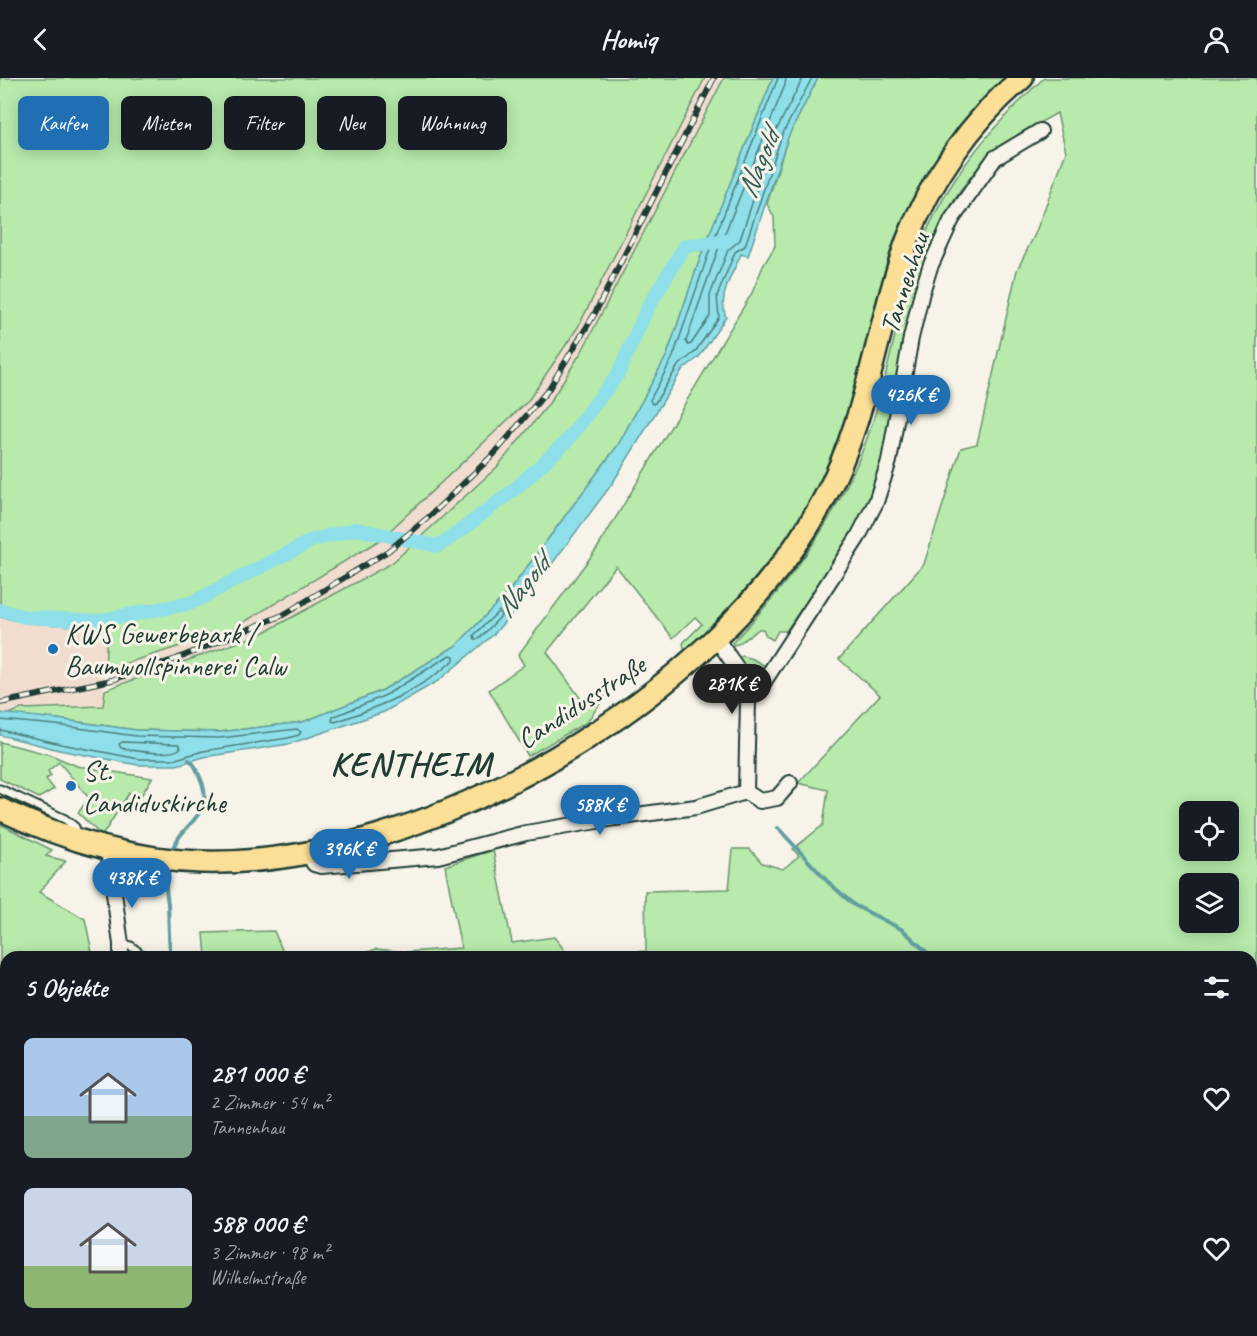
<!DOCTYPE html>
<html lang="de">
<head>
<meta charset="utf-8">
<style>
  :root { --surface:#171b24; --page:#20242c; --text:#f1f3f6; --muted:#9ea1a6; --accent:#1f6fb2 }
  body { margin:0; font-family:Caveat,sans-serif; background:var(--page); color:var(--text); height:100vh; display:flex; flex-direction:column; font-size:22px; white-space:nowrap }
  * { box-sizing:border-box; margin:0 }
  p { font-size:20px; color:var(--muted) }
  .icon { flex:none; width:33px; height:33px; fill:none; stroke:currentColor; stroke-width:2; stroke-linecap:round; stroke-linejoin:round }
  .map { position:relative; flex:1; overflow:hidden }
  .details { position:absolute; left:0px; top:873px; width:1257px; height:386px; display:flex; flex-direction:column; background:var(--surface); border-radius:18px 18px 0 0; box-shadow:0 3px 15px #0003 }
  .details>* { flex:none }
  .top-card { position:absolute; left:18px; top:18px; width:600px; height:54px; display:flex; gap:12px }
  .fabs { position:absolute; left:1179px; top:723px; display:grid; gap:12px }
  .fabs a { display:grid; place-items:center; width:60px; height:60px; border-radius:9px; background:var(--surface); box-shadow:0 3px 15px #0003; font-size:30px }
  .price { position:absolute; translate:-50% -51px; padding:0 14px; border-radius:21px; background:var(--accent); color:#fff; font-size:20px; line-height:39px; filter:drop-shadow(0 2px 3px #0008) }
  .price::after { content:''; position:absolute; left:50%; top:36px; width:18px; height:14px; margin-left:-9px; background:inherit; clip-path:polygon(0 0,100% 0,50% 100%) }
  .price.current { background:#222; color:#fff }
  ul { padding:0; list-style:none }
  li { display:flex; align-items:center; gap:18px; height:150px; padding:0 24px }
  li span { display:grid; place-items:center; flex:none; width:168px; height:120px; border-radius:9px; color:#555 }
  li>.icon { margin-inline-start:auto }
  span .icon { width:72px; height:72px; fill:#fffc; stroke-width:1 }
  li b { font-size:26px }
  h2 { display:flex; justify-content:space-between; align-items:center; height:72px; padding:0 24px; font-size:26px }
  .pill { padding:0 21px; border-radius:9px; background:var(--surface); box-shadow:0 3px 15px #0003; font-size:21px; line-height:54px }
  .pill.current { background:var(--accent); color:#fff }
  header { display:flex; justify-content:space-between; align-items:center; height:78px; padding:0 24px; background:var(--surface); font-size:27px; font-weight:700 }
  .map>svg:first-child { display:block }
  .built { fill:#f1ddd0 }
  .green { fill:#b7eaab; stroke:#6b9470; stroke-width:1.5; fill-rule:evenodd }
  .water { fill:#8edfe9; stroke:#629ea1; stroke-width:1.5 }
  .lines { fill:none; stroke-linecap:round; stroke-linejoin:round }
  .shore { stroke:#4b7e7c; stroke-width:1.5 }
  .stream { stroke:#629ea1; stroke-width:4 }
  .canal { stroke:#8edfe9; stroke-width:14 }
  .lane-casing { stroke:#1f3d34; stroke-width:11 }
  .street-casing { stroke:#1f3d34; stroke-width:18 }
  .primary-casing { stroke:#1f3d34; stroke-width:26 }
  .lane { stroke:#f7f3e8; stroke-width:7 }
  .street { stroke:#f7f3e8; stroke-width:14 }
  .primary { stroke:#fbdf96; stroke-width:21 }
  .rail-casing { stroke:#1f3d34; stroke-width:6 }
  .rail { stroke:#f7f3e8; stroke-width:4; stroke-dasharray:11; stroke-linecap:butt }
  .poi-dot { fill:#1f6fb2; stroke:#f7f3e8; stroke-width:2 }
  .labels { text-anchor:middle; dominant-baseline:central; stroke-width:6; stroke-linejoin:round; paint-order:stroke }
  .street-label { font-size:28px; fill:#1f3d34; stroke:#f7f3e8 }
  .poi-label { font-size:28px; fill:#1f3d34; stroke:#f7f3e8; text-anchor:start }
  .water-label { font-size:30px; font-style:italic; fill:#355d58; stroke:#f7f3e8 }
  .district-label { font-size:34px; font-weight:bold; letter-spacing:1.5px; fill:#1f3d34; stroke:#f7f3e8 }
</style>
</head>
<body>
<header><svg class="icon" aria-label="back" viewBox="0 0 24 24"><path d="M15 5l-7 7 7 7"/></svg>Homiq<svg class="icon" aria-label="person" viewBox="0 0 24 24"><circle cx="12" cy="8" r="4"/><path d="M4 21q1-7 8-7t8 7"/></svg></header>
<div class="map">
<svg width="1257" height="1258" viewBox="0 0 1257 1258">
  <rect width="100%" height="100%" fill="#f7f3e8"/>
  <filter id="ink" filterUnits="userSpaceOnUse"><feTurbulence type="fractalNoise" baseFrequency=".0167" numOctaves="2"/><feDisplacementMap in="SourceGraphic" scale="12" xChannelSelector="R" yChannelSelector="G"/><feConvolveMatrix kernelMatrix="1 2 1 2 8 2 1 2 1" color-interpolation-filters="sRGB"/></filter>
  <g filter="url(#ink)">
    <!-- built -->
    <g class="built">
      <path d="M705,0H724L582,273L548,327L497,389L392,485L261,556L115,608L112,590L231,552L380,462L528,323L578,249Z"/>
      <path d="M0,539L27,545L107,550L103,628L21,631L7,637L0,635Z"/>
    </g>
    <!-- green -->
    <g class="green">
      <path d="M0,0H705L578,249L528,323L380,462L231,552L105,592L107,550L27,545L0,539Z"/>
      <path d="M724,0H773L703,172L667,277L618,367L510,512L457,567L383,612L303,644L220,654L136,652L57,641L7,637L21,631L103,628L105,612L261,556L392,485L497,389L548,327L582,273Z"/>
      <path d="M818,0H1012L940,83L835,382L788,466L695,569L684,570L683,565L702,546L695,539L673,560L616,488L547,574L586,628L609,610L610,612L587,644L528,678L489,612L524,587L518,577L598,469L752,215L763,188L775,168L774,139L767,126L788,59Z"/>
      <path d="M1044,0H1257V1258H0V746L52,772L46,778L66,783L39,814L85,841L93,879H6V1252H1251V879H586L646,873L645,813L729,811L733,771H750L762,785L783,791L799,778L793,771L823,747L828,712L798,705L880,617L839,581L924,486L961,370L977,366L1017,192L1035,156L1066,74L1057,35C1038,46 1008,61 992,75C924,140 908,240 892,328C885,361 881,393 869,425C863,443 851,460 840,476C822,503 804,526 786,553H778L773,562L766,558L763,551H759L738,566L733,567L732,565C783,512 826,456 856,388C884,326 892,257 912,192C938,112 983,56 1044,0ZM1190,734H1228V772H1190ZM1190,806H1228V844H1190Z"/>
      <path d="M742,578L753,581L765,588V593L755,607L748,605L738,581Z"/>
      <path d="M0,664L51,677L77,688L152,700L139,721L129,715L102,758L78,735L89,720L59,684L48,693L51,698L46,701L54,711L39,720L0,701Z"/>
      <path d="M493,772L512,865L554,859L570,879H355L376,871L407,874L461,870L445,788Z"/>
      <path d="M274,853L285,879H206L204,855Z"/>
    </g>
    <!-- water -->
    <path class="water" d="M773,0H818L788,59L748,178L741,176C733,196 717,218 726,239L699,279L682,292L612,406L533,511L493,557L438,603L384,634L289,666L204,679L177,687H138L59,672L0,657V635L57,641L136,652L220,654L303,644L383,612L457,567L510,512L618,367L667,277L703,172Z"/>
    <g class="lines">
      <!-- shore -->
      <g class="shore">
        <path d="M778,0L709,174L673,279L650,322L652,326L655,325L678,288L695,274L719,239L717,218L735,174L745,168L782,57L812,0"/>
        <path d="M786,0L785,7L716,177L686,263L688,267L691,266L710,238V217L728,172L740,162L775,55L803,0"/>
        <path d="M499,533L501,538L479,561H475L474,557Z"/>
        <path d="M450,577L454,578V582C419,613 379,629 335,644L332,643L333,639L386,617Z"/>
        <path d="M0,642L56,647L136,658L220,660L297,651L301,654L299,657L288,660L203,673L176,681H139L61,666L0,652"/>
        <path d="M122,664L178,666L181,670C170,679 135,673 121,670L119,666Z"/>
      </g>
      <!-- stream -->
      <g class="stream">
        <path d="M778,750L827,803L854,827L903,852L932,879"/>
        <path d="M171,775C180,744 219,738 199,697C196,691 195,685 189,682"/>
        <path d="M168,788C164,802 166,812 168,826C169,844 168,861 171,879"/>
        <path d="M1251,1086L1257,1093"/>
        <path d="M8,1258L10,1252"/>
      </g>
      <!-- canal -->
      <path class="canal" d="M0,532L25,539L97,543L191,525L313,462L356,451L438,468L459,454L515,411L567,363L618,296L648,229L685,168L723,163"/>
      <!-- lane casing -->
      <g class="lane-casing">
        <g id="lane">
          <path d="M0,711L65,741L75,749L78,758"/>
          <path d="M121,866L131,868L145,879"/>
        </g>
      </g>
      <!-- street casing -->
      <g class="street-casing">
        <g id="street">
          <path d="M716,560L736,589L748,622L746,714"/>
          <path d="M748,622L761,608L858,459L876,424L889,383L911,260L922,214L930,189L952,141L995,80L1040,53"/>
          <path d="M108,772L121,866V879"/>
          <path d="M308,775L314,786L321,788L438,778L526,755L615,740L696,729L746,714L760,723L777,720L790,705"/>
        </g>
      </g>
      <!-- primary casing -->
      <g class="primary-casing">
        <path id="primary" d="M0,731C63,761 130,782 201,784C424,790 717,619 823,423C868,342 876,249 907,163C930,102 972,42 1022,0"/>
      </g>
      <!-- lane -->
      <use href="#lane" class="lane"/>
      <!-- street -->
      <use href="#street" class="street"/>
      <!-- primary -->
      <use href="#primary" class="primary"/>
      <!-- rail casing -->
      <g class="rail-casing">
        <path id="rail" d="M0,625L112,602L176,581L283,537L388,473L431,437L495,375L548,312L594,237L714,0"/>
      </g>
      <!-- rail -->
      <use href="#rail" class="rail"/>
    </g>
  </g>
  <!-- markers -->
  <g class="poi-dot">
    <circle cx="53" cy="571" r="6"/>
    <circle cx="71" cy="708" r="6"/>
  </g>
  <g class="labels">
    <!-- street labels -->
    <g class="street-label">
      <text transform="translate(904 205) rotate(-72)">Tannenhau</text>
      <text transform="translate(581 624) rotate(-33)">Candidusstraße</text>
    </g>
    <!-- poi labels -->
    <g class="poi-label">
      <text x="65" y="555">KWS Gewerbepark /<tspan x="65" dy="32">Baumwollspinnerei Calw</tspan></text>
      <text x="83" y="692">St.<tspan x="83" dy="32">Candiduskirche</tspan></text>
    </g>
    <!-- water labels -->
    <g class="water-label">
      <text transform="translate(758 86) rotate(-68)">Nagold</text>
      <text transform="translate(522 508) rotate(-51)">Nagold</text>
    </g>
    <!-- district labels -->
    <g class="district-label">
      <text x="411" y="685">KENTHEIM</text>
    </g>
  </g>
</svg>
<div class="fabs">
<a><svg class="icon" aria-label="locate" viewBox="0 0 24 24"><circle cx="12" cy="12" r="6"/><path d="M12 2v4M12 18v4M2 12h4M18 12h4"/></svg></a>
<a><svg class="icon" aria-label="layers" viewBox="0 0 24 24"><path d="M12 4l9 5-9 5-9-5zM3 14l9 5 9-5"/></svg></a>
</div>
<b class="price" style="left:911px;top:348px">426K €</b>
<b class="price current" style="left:732px;top:637px">281K €</b>
<b class="price" style="left:600px;top:758px">588K €</b>
<b class="price" style="left:349px;top:802px">396K €</b>
<b class="price" style="left:132px;top:831px">438K €</b>
<div class="top-card">
<a class="pill current">Kaufen</a>
<a class="pill">Mieten</a>
<a class="pill">Filter</a>
<a class="pill">Neu</a>
<a class="pill">Wohnung</a>
</div>
<section class="details">
<h2>5 Objekte<svg class="icon" aria-label="filters" viewBox="0 0 24 24"><path d="M4 7h16M4 17h16"/><circle cx="9" cy="7" r="2"/><circle cx="15" cy="17" r="2"/></svg></h2>
<ul>
<li><span style="background:linear-gradient(#a9c7e8 65%,#7fa58c 0)"><svg class="icon" aria-label="home" viewBox="0 0 24 24"><path d="M3 11l9-7 9 7M6 9v11h12V9"/></svg></span><div><b>281 000 €</b><p>2 Zimmer · 54 m²</p><p>Tannenhau</p></div><svg class="icon" aria-label="heart" viewBox="0 0 24 24"><path d="M12 20l-8-8c-3-5 5-10 8-4 3-6 11-1 8 4z"/></svg></li>
<li><span style="background:linear-gradient(#c9d6e8 65%,#8fb573 0)"><svg class="icon" aria-label="home" viewBox="0 0 24 24"><path d="M3 11l9-7 9 7M6 9v11h12V9"/></svg></span><div><b>588 000 €</b><p>3 Zimmer · 98 m²</p><p>Wilhelmstraße</p></div><svg class="icon" aria-label="heart" viewBox="0 0 24 24"><path d="M12 20l-8-8c-3-5 5-10 8-4 3-6 11-1 8 4z"/></svg></li>
</ul>
</section>
</div>
</body>
</html>
